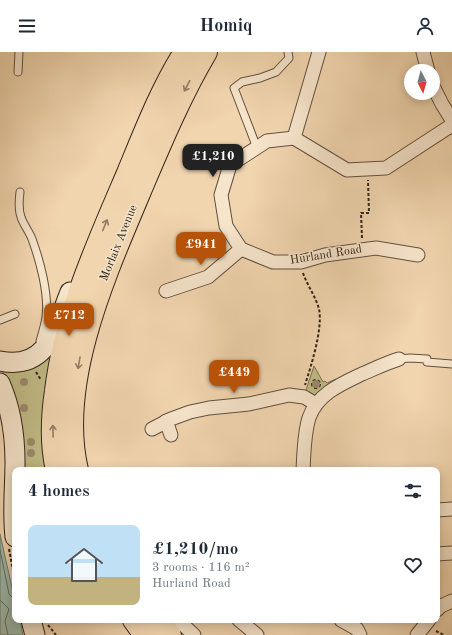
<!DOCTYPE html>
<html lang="en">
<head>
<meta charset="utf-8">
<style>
  :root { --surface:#fff; --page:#f2f2f3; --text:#1f2937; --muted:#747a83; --line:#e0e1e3; --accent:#b45309 }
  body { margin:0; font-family:"Old Standard TT",serif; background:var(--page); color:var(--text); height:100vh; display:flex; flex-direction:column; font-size:15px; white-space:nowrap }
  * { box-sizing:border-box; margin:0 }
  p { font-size:13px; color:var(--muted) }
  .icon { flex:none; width:22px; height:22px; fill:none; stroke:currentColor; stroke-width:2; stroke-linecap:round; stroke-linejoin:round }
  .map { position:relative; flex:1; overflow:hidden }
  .drawer { position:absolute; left:12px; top:415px; width:428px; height:156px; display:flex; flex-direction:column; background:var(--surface); border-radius:8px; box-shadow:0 2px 10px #0003 }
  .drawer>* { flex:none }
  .needle { width:26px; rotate:174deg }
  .buttons { position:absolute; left:404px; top:12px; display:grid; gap:8px }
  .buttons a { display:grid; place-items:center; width:36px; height:36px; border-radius:50%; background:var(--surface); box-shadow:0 2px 10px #0003; font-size:20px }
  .price { position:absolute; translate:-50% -34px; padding:0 9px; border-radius:8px; background:var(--accent); color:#fff; font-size:13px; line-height:26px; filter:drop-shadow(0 1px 2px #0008) }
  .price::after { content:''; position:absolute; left:50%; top:24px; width:12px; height:9px; margin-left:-6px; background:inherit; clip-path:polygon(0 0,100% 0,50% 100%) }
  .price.active { background:#222; color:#fff }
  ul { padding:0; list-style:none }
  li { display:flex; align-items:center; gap:12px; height:100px; padding:0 16px }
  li+li { border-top:1px solid var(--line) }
  li span { display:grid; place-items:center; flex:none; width:112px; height:80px; border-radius:8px; color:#555 }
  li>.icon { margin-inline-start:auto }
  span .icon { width:48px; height:48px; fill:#fffc; stroke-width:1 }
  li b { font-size:17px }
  h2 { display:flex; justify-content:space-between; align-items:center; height:48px; padding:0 16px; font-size:17px }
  header { display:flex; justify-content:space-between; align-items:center; height:52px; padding:0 16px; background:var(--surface); font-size:18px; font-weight:700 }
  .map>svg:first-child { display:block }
  .green { fill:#c1bb86; stroke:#797050 }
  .water { fill:#9bb9aa; stroke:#717d70 }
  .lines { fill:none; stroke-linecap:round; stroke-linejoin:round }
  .shore { stroke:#666e62; stroke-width:1 }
  .lane-casing { stroke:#61503f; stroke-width:9 }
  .street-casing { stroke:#61503f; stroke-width:15 }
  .secondary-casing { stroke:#31241a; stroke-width:21 }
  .highway-casing { stroke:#31241a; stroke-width:24 }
  .path { stroke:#31241a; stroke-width:2; stroke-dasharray:3 2; stroke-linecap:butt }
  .lane { stroke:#f6e4cb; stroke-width:7 }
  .street { stroke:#f6e4cb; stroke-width:13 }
  .secondary { stroke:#f6e4cb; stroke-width:19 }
  .highway { stroke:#f1d5af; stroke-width:22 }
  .tree { fill:#9b896c }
  .oneway { stroke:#917c64 }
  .labels { text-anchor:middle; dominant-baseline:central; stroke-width:3; stroke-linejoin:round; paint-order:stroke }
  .street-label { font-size:12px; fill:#31241a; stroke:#f6e4cb }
</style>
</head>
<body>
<header><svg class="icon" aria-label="menu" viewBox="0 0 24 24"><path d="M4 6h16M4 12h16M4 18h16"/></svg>Homiq<svg class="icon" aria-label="person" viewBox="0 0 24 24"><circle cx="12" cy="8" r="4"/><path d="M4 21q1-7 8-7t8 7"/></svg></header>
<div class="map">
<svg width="452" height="583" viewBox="0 0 452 583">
  <rect width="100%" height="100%" fill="#f1d5af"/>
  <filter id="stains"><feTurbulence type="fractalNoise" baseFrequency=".005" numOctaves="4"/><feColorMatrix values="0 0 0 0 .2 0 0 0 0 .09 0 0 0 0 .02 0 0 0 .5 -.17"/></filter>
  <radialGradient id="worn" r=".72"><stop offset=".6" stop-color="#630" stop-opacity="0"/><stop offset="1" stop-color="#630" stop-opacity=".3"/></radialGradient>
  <!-- green -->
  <g class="green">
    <path d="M52,300L50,418H21L11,343L3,322V319Z"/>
    <path d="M314,314L323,330L325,329L327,331L336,327L337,329L317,343L313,344L305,341Z"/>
  </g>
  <!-- water -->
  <path class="water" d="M0,482L15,549V568H20L23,583H0Z"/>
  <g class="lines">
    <!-- shore -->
    <g class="shore">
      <path d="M0,498L9,542L12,545H15"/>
      <path d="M0,548L9,557L5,569L8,583"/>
    </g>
    <!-- lane casing -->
    <g class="lane-casing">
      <g id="lane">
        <path d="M18,20L19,0"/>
        <path d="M257,96L234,36L242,30L260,26L276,20L289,6L288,0"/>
        <path d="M20,140C19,148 18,157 21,165C23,172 29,179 32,187C40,209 49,242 46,265C45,273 42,282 40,289"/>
        <path d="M0,268L15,262"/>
        <path d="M399,307L410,306L427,307V310L452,312"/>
      </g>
    </g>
    <!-- street casing -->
    <g class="street-casing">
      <g id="street">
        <path d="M423,0L428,19"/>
        <path d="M433,34L442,52L452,68"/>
        <path d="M294,86L319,0"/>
        <path d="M418,203L376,196L325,203L301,210H273L241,197L226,174L221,143L230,113L267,89L294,86L347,118L386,116L452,73"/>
        <path d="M166,239L208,225L241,197"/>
        <path d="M166,369L171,383"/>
        <path d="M152,377L171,367L190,360L209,356L249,352L289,343L304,345L316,352"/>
        <path d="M303,418C304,401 304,382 309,366C317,342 341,332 362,322C374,317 386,311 399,307"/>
        <path d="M437,458L452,457"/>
        <path d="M437,502L452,501"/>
        <path d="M437,558L441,554L452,549"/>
        <path d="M178,568L194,583"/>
        <path d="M239,568L257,583"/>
        <path d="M341,568L357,577L360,583"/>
        <path d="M417,583L429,568"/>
      </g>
    </g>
    <!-- secondary casing -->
    <g class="secondary-casing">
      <g id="secondary">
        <path d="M0,309C49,319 56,274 70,240"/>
        <path d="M0,331C11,356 15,383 15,410C15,435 12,459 15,485"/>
        <path d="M31,568L35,583"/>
      </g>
    </g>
    <!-- highway casing -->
    <g class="highway-casing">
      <g id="highway">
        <path d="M57,418C51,392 52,365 56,339C65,263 98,191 128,121C145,80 161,38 185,0"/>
        <path d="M77,418C56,329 106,220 140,139C160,92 180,44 206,0"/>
        <path d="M134,568L145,583"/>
        <path d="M157,568L170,583"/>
      </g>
    </g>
    <!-- path -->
    <g class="path">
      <path d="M362,186L361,161H369L368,128"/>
      <path d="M303,221C307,233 316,245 319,257C323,277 311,314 305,333"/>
      <path d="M36,320L41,328"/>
      <circle cx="316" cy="332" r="4"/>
      <path d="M9,497L15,529"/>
      <path d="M48,573L56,583"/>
      <path d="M436,579L444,583"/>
    </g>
    <!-- lane -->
    <use href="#lane" class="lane"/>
    <!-- street -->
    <use href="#street" class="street"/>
    <!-- secondary -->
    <use href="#secondary" class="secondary"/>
    <!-- highway -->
    <use href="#highway" class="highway"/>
  </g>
  <!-- trees -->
  <g class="tree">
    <circle cx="24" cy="330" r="4"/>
    <circle cx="316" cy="332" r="4"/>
    <circle cx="24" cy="356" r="4"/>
    <circle cx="31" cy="390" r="4"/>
    <circle cx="31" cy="401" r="4"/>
  </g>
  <!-- one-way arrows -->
  <defs><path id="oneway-shaft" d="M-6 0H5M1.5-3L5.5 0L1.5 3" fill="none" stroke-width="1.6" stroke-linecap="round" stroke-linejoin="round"/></defs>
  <g class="oneway">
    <use href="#oneway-shaft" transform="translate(187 34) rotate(118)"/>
    <use href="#oneway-shaft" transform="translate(105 173) rotate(-68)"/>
    <use href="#oneway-shaft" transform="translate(79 311) rotate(100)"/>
    <use href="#oneway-shaft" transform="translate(53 379) rotate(-91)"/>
  </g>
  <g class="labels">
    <!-- street labels -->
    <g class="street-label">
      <text transform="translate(119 191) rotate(-68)">Morlaix Avenue</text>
      <text transform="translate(326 203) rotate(-9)">Hurland Road</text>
    </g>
  </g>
  <rect width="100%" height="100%" filter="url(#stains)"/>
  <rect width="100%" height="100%" fill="url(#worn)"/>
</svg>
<div class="buttons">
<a><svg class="needle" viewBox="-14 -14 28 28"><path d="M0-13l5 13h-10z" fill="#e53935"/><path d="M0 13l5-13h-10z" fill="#747a83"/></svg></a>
</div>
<b class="price active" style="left:213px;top:126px">£1,210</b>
<b class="price" style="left:201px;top:214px">£941</b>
<b class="price" style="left:69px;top:285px">£712</b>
<b class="price" style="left:234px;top:342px">£449</b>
<section class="drawer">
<h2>4 homes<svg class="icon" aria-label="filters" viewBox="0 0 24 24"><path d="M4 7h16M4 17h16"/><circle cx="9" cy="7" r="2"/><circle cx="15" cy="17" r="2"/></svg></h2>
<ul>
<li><span style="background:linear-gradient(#bfe0f5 65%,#c2b280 0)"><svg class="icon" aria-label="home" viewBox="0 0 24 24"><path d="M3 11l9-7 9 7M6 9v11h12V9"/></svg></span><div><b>£1,210/mo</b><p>3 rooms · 116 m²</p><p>Hurland Road</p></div><svg class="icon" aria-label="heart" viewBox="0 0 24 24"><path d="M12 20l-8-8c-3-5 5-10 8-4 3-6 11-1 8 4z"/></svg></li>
</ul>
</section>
</div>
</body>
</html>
